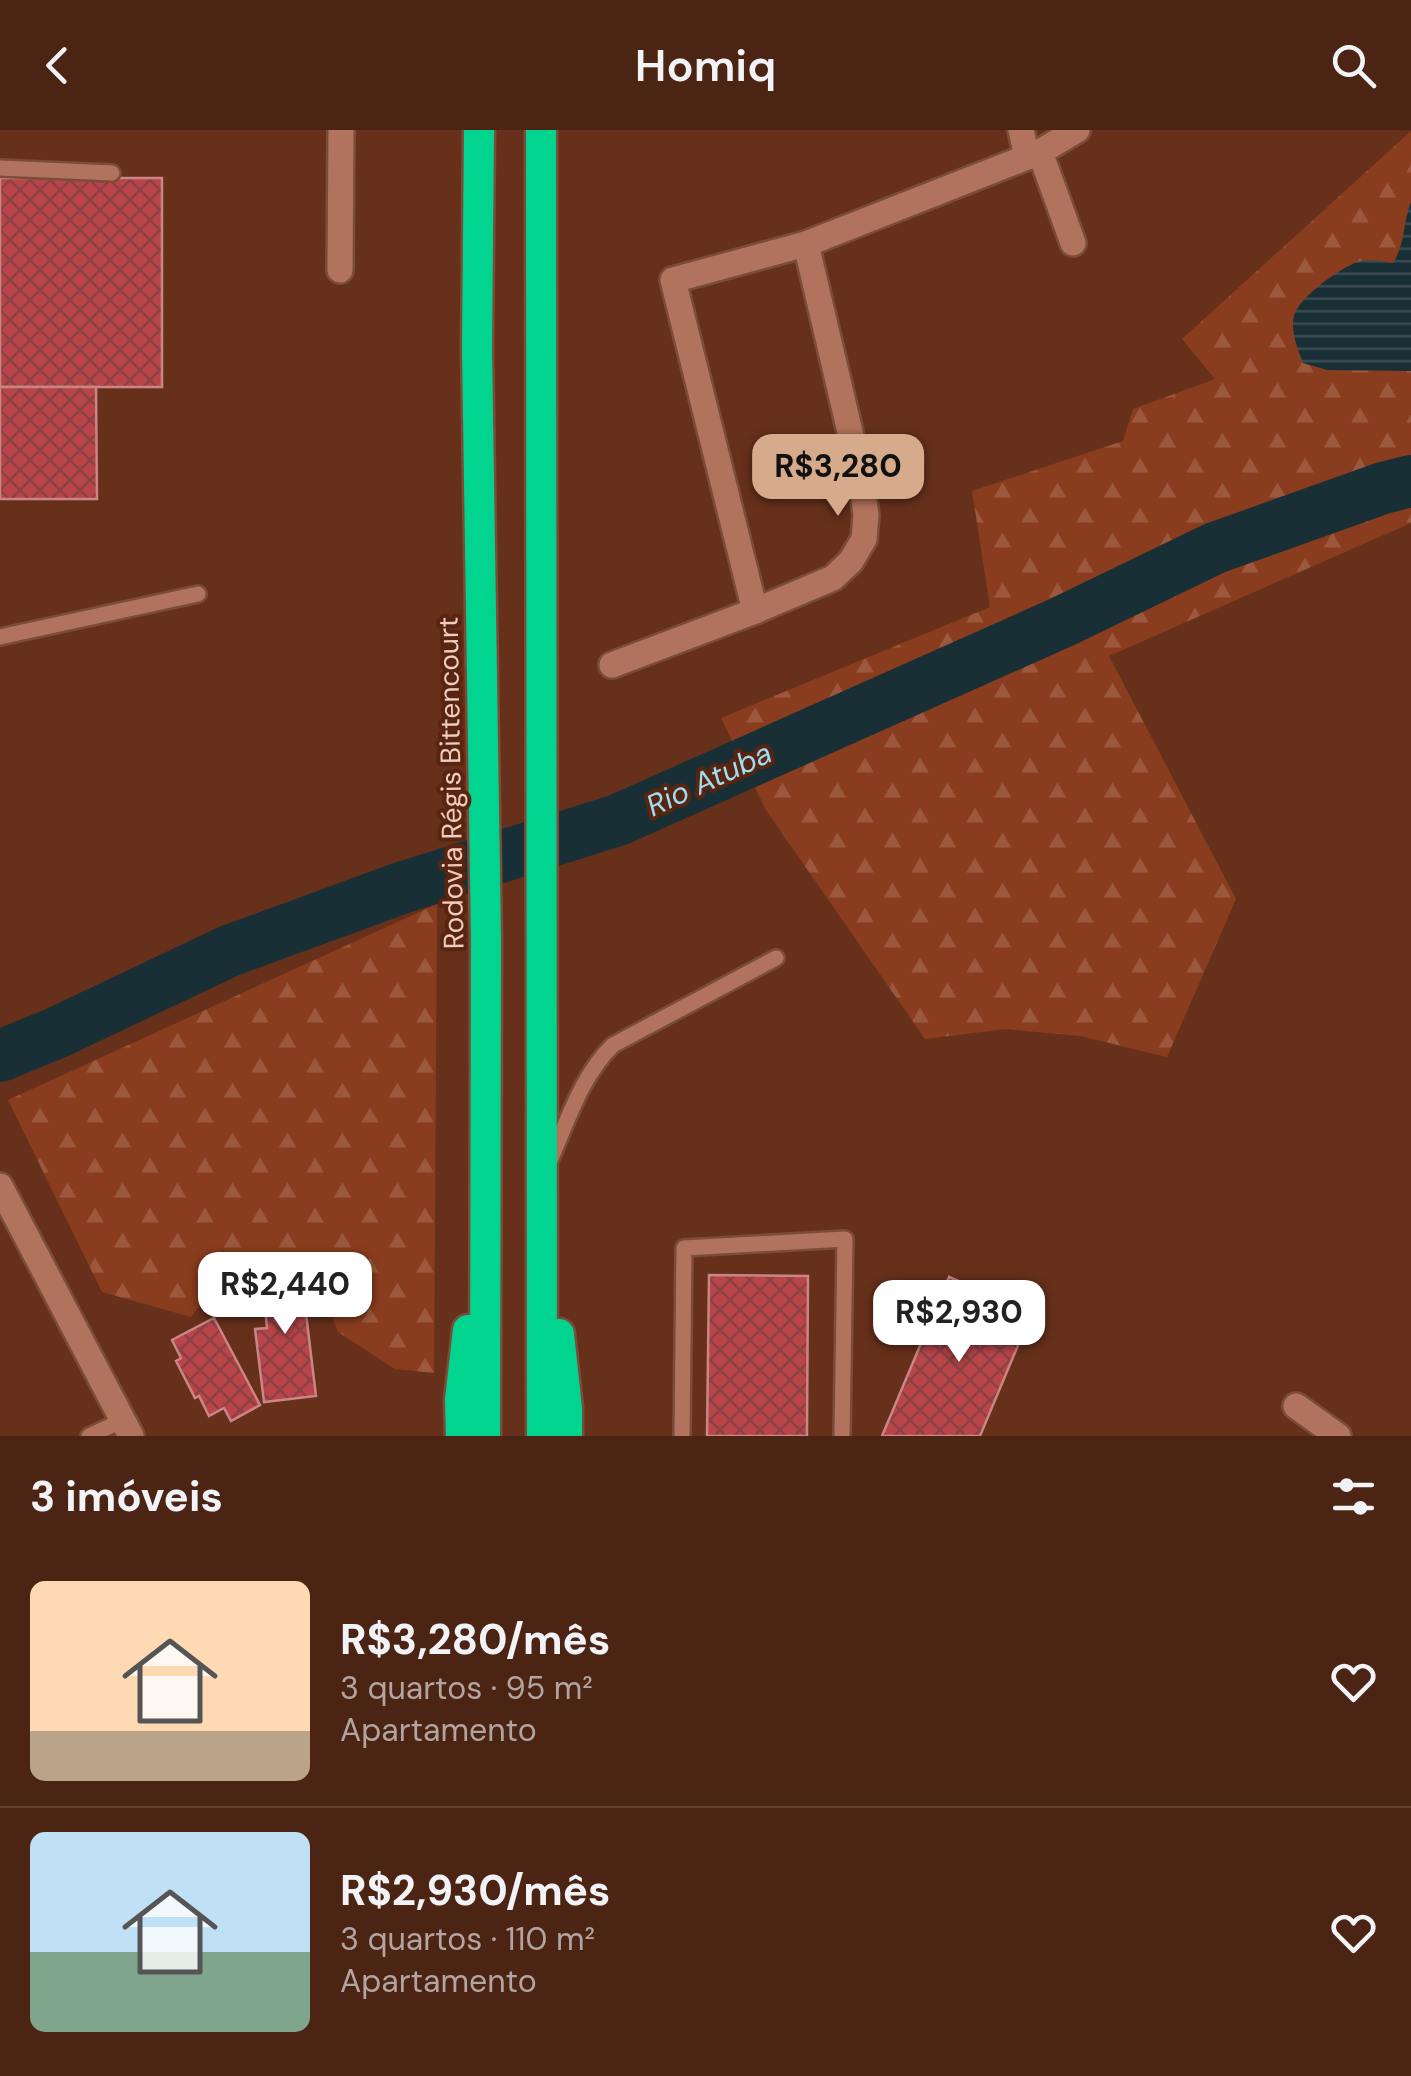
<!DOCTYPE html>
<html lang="pt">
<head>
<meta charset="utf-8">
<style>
  :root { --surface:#4c2414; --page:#563022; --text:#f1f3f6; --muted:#b2a4a0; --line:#634134; --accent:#d6ab8b }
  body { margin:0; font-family:"DM Sans",sans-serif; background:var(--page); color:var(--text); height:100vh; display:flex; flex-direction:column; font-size:38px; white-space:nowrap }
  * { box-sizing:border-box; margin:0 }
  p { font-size:32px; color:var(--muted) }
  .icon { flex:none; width:55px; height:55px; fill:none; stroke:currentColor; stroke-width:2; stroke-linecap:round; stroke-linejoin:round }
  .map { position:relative; height:1306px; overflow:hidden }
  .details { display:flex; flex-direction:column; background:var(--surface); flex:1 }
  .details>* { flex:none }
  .price { position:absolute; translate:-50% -85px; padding:0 22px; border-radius:20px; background:#fff; color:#222; font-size:32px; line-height:65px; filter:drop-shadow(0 2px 5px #0008) }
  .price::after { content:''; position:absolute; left:50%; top:60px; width:30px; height:22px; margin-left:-15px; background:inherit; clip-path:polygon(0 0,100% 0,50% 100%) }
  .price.selected { background:var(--accent); color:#111 }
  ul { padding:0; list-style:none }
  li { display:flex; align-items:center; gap:30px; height:250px; padding:0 30px }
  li+li { border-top:2px solid var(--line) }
  li span { display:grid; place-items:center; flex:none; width:280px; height:200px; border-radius:15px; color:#555 }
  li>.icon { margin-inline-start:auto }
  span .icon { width:120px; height:120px; fill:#fffc; stroke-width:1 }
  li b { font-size:42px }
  h2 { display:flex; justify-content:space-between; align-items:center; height:120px; padding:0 30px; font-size:42px }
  header { display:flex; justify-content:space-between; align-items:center; height:130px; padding:0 30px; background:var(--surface); font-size:45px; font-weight:600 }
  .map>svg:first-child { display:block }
  .forest { fill:url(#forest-firs) }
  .water { fill:url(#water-rules) }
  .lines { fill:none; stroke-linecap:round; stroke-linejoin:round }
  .river { stroke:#192f36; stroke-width:52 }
  .building { fill:url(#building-cross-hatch); stroke:#ca8584; stroke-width:2.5 }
  .lane-casing { stroke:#7a4c39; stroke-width:20 }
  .street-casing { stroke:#7a4c39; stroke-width:30 }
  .secondary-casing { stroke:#7a4c39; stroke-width:30 }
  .highway-casing { stroke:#7a4c39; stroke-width:35 }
  .lane { stroke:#b1735d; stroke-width:15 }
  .street { stroke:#b1735d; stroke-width:25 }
  .secondary { stroke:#b1735d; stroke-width:25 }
  .highway { stroke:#01d48f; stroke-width:30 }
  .labels { text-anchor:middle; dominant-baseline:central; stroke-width:8; stroke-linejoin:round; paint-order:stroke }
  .street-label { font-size:28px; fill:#eeccbf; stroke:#5a2510 }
  .water-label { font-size:30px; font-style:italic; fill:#9ddef4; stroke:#5a2510 }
</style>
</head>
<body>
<header><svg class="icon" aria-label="back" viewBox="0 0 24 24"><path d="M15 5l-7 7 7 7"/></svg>Homiq<svg class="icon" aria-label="search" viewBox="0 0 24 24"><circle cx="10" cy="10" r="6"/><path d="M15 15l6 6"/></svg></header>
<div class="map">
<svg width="1411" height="1306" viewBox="0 0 1411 1306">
  <defs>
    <pattern id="forest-firs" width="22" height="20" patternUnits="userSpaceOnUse" patternTransform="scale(2.5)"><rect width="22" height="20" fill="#8a3d1e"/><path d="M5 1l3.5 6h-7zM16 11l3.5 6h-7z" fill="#9b583d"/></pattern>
    <pattern id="water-rules" width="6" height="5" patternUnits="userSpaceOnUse" patternTransform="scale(2.5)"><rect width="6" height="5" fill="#192f36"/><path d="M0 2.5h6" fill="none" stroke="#3b4c51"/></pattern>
    <pattern id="building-cross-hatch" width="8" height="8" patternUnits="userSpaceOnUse" patternTransform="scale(2.5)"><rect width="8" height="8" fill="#b9454a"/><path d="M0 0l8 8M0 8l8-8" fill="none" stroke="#8b4243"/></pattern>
  </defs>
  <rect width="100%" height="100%" fill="#66301b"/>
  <!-- forest -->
  <g class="forest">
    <path d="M1411,1V393L1109,526L1236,769L1167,927L1080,906L1005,899L925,909L766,680L721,588L990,477L972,361L1123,311L1133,279L1215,249L1182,209Z"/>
    <path d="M437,774L434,1243L395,1239L338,1202L310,1129L263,1135L217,1154L191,1187L102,1162L8,970Z"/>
  </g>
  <!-- water -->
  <path class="water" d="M1411,72V241L1327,240L1303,233C1298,220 1290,201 1294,186C1298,168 1343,135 1361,131C1371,129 1382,131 1393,133C1405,115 1403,92 1411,72Z"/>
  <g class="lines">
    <!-- river -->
    <path class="river" d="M0,926L56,903L229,821L401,758L618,690L1062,492L1215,418L1383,358L1411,351"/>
  </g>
  <!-- building -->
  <g class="building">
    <rect x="0" y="48" width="162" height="209"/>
    <path d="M0,257H96L97,369H0Z"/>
    <path d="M295,1132L296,1141H300L304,1167L316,1266L264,1272L255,1199L267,1198L261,1136Z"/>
    <path d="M709,1145L808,1146L807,1306H707Z"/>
    <path d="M949,1147L1032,1182L980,1306H882Z"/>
    <path d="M214,1188L260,1275L231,1291L224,1278L209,1286L199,1266L195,1268L176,1231L181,1228L172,1210Z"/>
  </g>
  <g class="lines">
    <!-- lane casing -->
    <g class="lane-casing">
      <g id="lane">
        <path d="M0,38L112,43"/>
        <path d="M0,507L198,464"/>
        <path d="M549,1033C567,993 581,946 613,915L776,828"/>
        <path d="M89,1306L123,1290"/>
        <path d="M682,1306L684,1118L845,1109L842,1306"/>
      </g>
    </g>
    <!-- street casing -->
    <g class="street-casing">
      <g id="street">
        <path d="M1021,0L1027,27"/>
        <path d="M1040,22L1073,113"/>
        <path d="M340,140L341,0"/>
        <path d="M755,481L673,150L806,114L1040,22L1077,0"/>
        <path d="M612,535L755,481L833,448L851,431L864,409L866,385L861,349L806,114"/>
        <path d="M1296,1276L1338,1306"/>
      </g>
    </g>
    <!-- secondary casing -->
    <g class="secondary-casing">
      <path id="secondary" d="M0,1056L131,1306"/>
    </g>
    <!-- highway casing -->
    <g class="highway-casing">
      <g id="highway">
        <path d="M479,0L477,219L486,810L485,1306"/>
        <path d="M541,0L542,1306"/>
        <path d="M559,1204L567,1278V1306"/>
        <path d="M461,1306L460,1270L468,1200"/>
      </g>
    </g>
    <!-- lane -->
    <use href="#lane" class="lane"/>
    <!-- street -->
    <use href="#street" class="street"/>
    <!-- secondary -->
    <use href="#secondary" class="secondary"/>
    <!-- highway -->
    <use href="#highway" class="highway"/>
  </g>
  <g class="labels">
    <!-- street labels -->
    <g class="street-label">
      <text transform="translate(451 653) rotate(-91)">Rodovia Régis Bittencourt</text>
    </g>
    <!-- water labels -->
    <g class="water-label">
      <text transform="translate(709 649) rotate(-25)">Rio Atuba</text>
    </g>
  </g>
</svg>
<b class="price selected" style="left:838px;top:389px">R$3,280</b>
<b class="price" style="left:285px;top:1207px">R$2,440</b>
<b class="price" style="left:959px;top:1235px">R$2,930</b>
</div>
<section class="details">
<h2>3 imóveis<svg class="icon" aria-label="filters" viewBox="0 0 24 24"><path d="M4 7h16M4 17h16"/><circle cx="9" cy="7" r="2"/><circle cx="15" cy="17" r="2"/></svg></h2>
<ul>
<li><span style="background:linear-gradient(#ffd9b3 75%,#b9a48a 0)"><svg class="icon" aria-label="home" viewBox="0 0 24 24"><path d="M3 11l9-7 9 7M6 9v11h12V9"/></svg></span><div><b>R$3,280/mês</b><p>3 quartos · 95 m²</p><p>Apartamento</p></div><svg class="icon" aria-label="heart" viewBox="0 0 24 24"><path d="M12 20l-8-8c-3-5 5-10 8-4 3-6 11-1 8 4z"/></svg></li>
<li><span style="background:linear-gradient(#bfe0f5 60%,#7fa58c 0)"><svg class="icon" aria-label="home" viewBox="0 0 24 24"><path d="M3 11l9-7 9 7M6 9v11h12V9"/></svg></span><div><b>R$2,930/mês</b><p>3 quartos · 110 m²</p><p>Apartamento</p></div><svg class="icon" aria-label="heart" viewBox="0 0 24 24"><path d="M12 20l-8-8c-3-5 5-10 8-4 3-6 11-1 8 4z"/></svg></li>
</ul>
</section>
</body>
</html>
